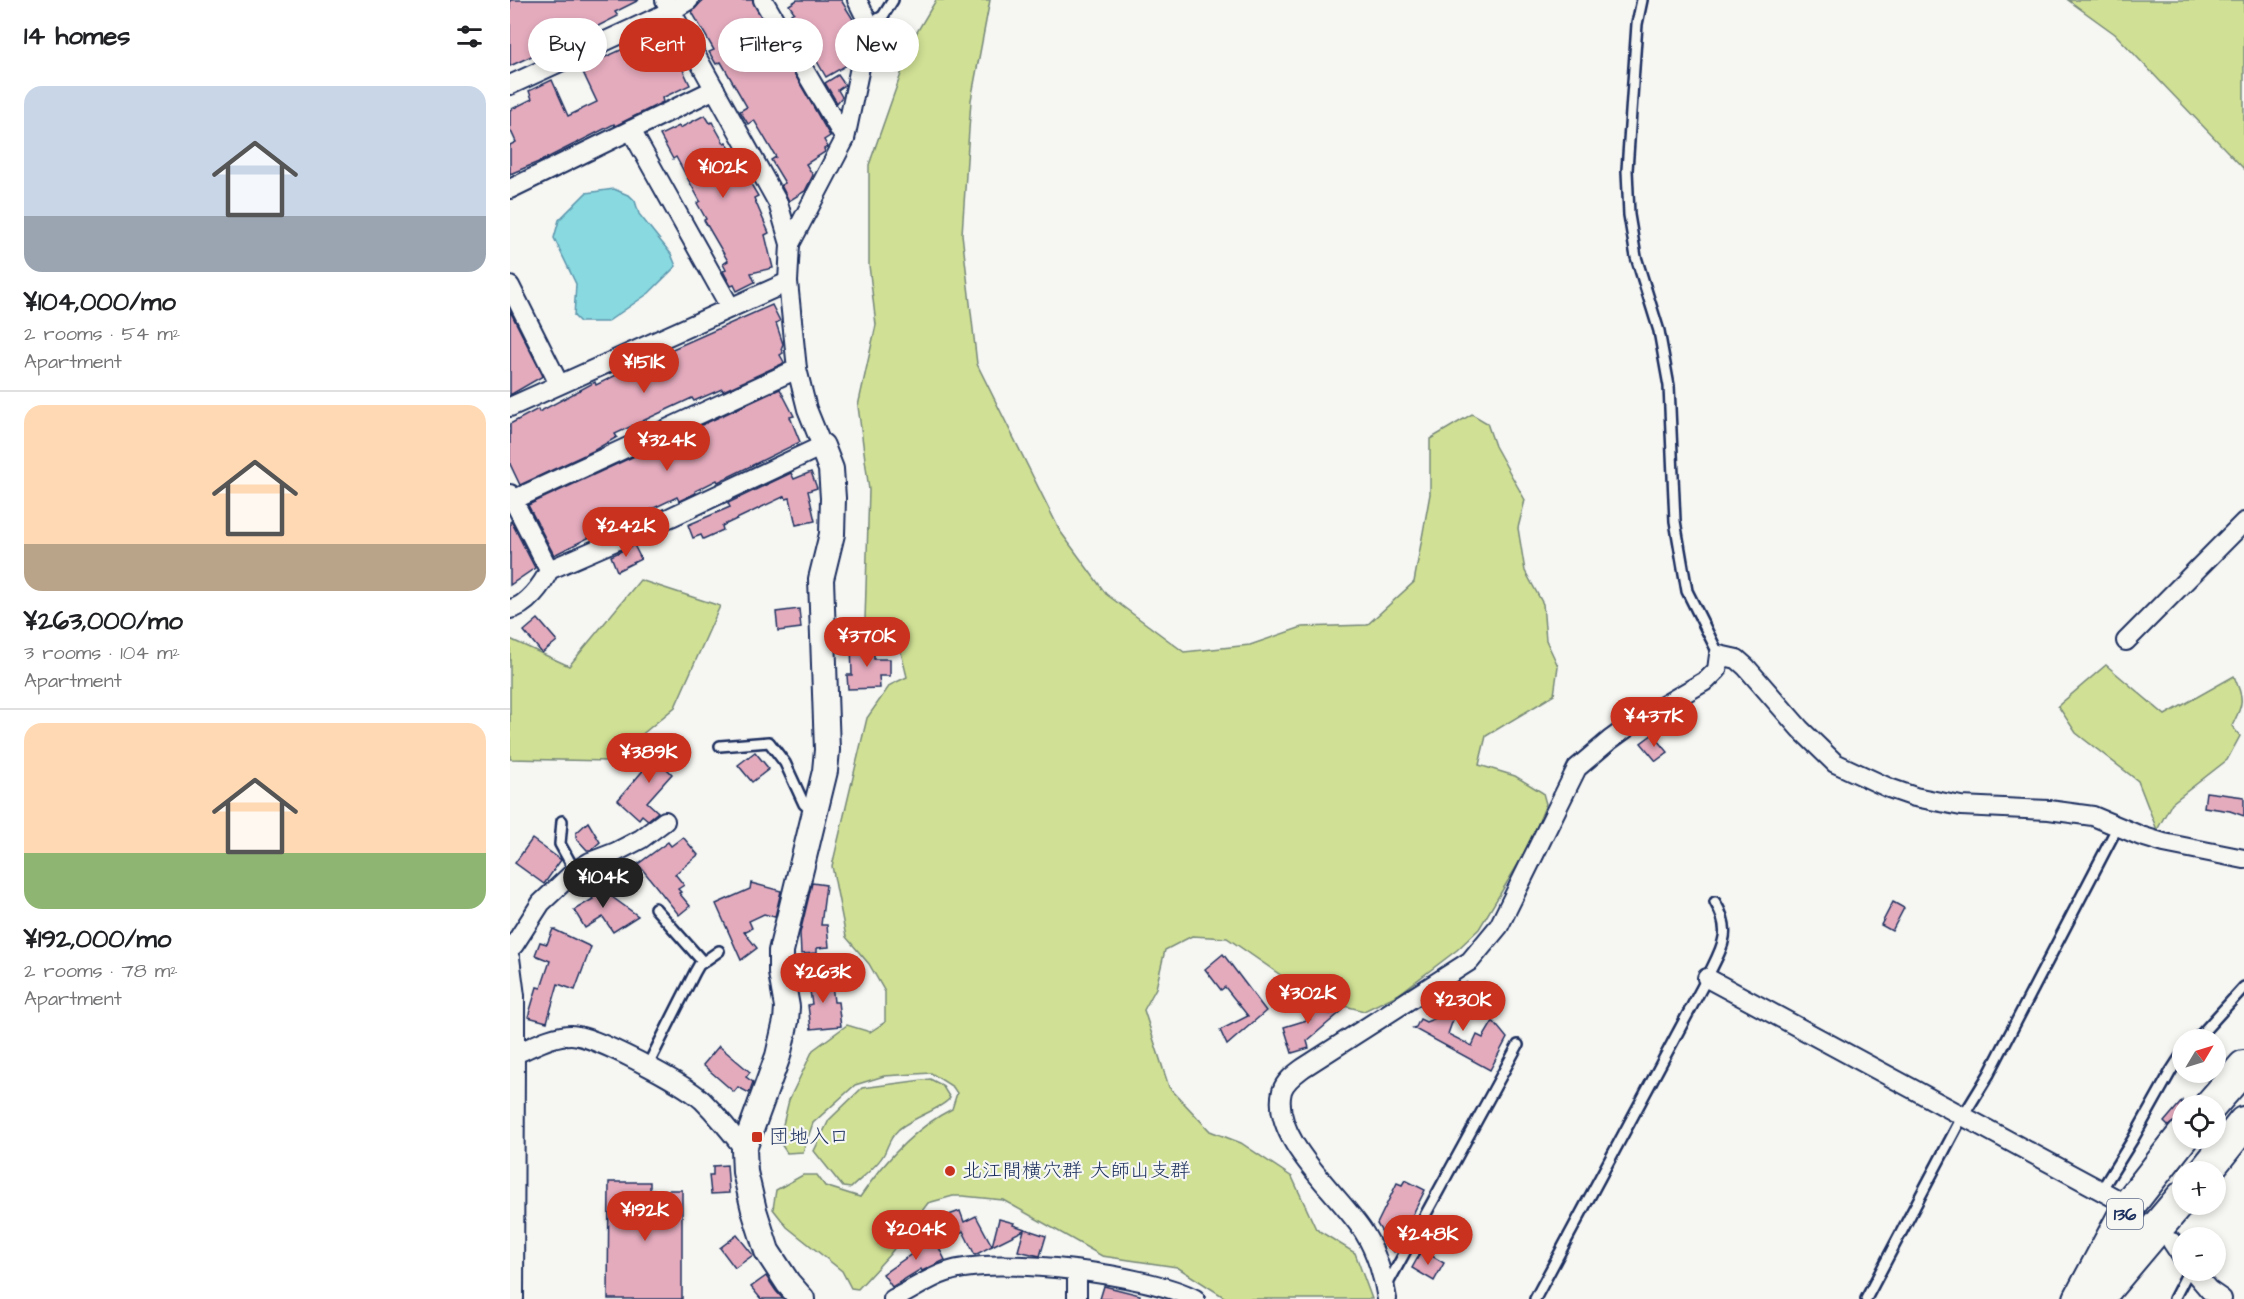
<!DOCTYPE html>
<html lang="en">
<head>
<meta charset="utf-8">
<style>
  :root { --surface:#fff; --page:#f2f2f2; --text:#202124; --muted:#757577; --line:#e0e0e0; --accent:#c8321e }
  body { margin:0; font-family:"Architects Daughter","Klee One",sans-serif; background:var(--page); color:var(--text); height:100vh; display:flex; flex-direction:column; font-size:22px; white-space:nowrap }
  * { box-sizing:border-box; margin:0 }
  p { font-size:20px; color:var(--muted) }
  .icon { flex:none; width:33px; height:33px; fill:none; stroke:currentColor; stroke-width:2; stroke-linecap:round; stroke-linejoin:round }
  .map { position:relative; flex:1; overflow:hidden }
  .drawer { display:flex; flex-direction:column; background:var(--surface); width:510px }
  .drawer>* { flex:none }
  .hud { position:absolute; left:18px; top:18px; width:570px; height:54px; display:flex; gap:12px }
  .needle { width:39px; rotate:52deg }
  .tools { position:absolute; left:1662px; top:1029px; display:grid; gap:12px }
  .tools a { display:grid; place-items:center; width:54px; height:54px; border-radius:50%; background:var(--surface); box-shadow:0 3px 9px #0003; font-size:30px }
  .price { position:absolute; translate:-50% -51px; padding:0 14px; border-radius:21px; background:var(--accent); color:#fff; font-size:20px; line-height:39px; filter:drop-shadow(0 2px 3px #0008) }
  .price::after { content:''; position:absolute; left:50%; top:36px; width:18px; height:14px; margin-left:-9px; background:inherit; clip-path:polygon(0 0,100% 0,50% 100%) }
  .price.selected { background:#222; color:#fff }
  ul { padding:0; list-style:none }
  li { display:grid; align-content:center; gap:12px; height:318px; padding:0 24px }
  li+li { border-top:2px solid var(--line) }
  li span { display:grid; place-items:center; height:186px; border-radius:18px; color:#555 }
  li>.icon { margin-inline-start:auto }
  span .icon { width:108px; height:108px; fill:#fffc; stroke-width:1 }
  li b { font-size:26px }
  h2 { display:flex; justify-content:space-between; align-items:center; height:72px; padding:0 24px; font-size:26px }
  .chip { padding:0 21px; border-radius:27px; background:var(--surface); box-shadow:0 3px 9px #0003; font-size:21px; line-height:54px }
  .chip.selected { background:var(--accent); color:#fff }
  main { display:flex; flex:1; min-height:0 }
  .map>svg:first-child { display:block }
  .green { fill:#d0e094; stroke:#768879; stroke-width:1.5 }
  .water { fill:#88d9e0; stroke:#5c95ac; stroke-width:1.5 }
  .building { fill:#e4abbd; stroke:#1b2f5e; stroke-width:1.5 }
  .lines { fill:none; stroke-linecap:round; stroke-linejoin:round }
  .lane-casing { stroke:#1b2f5e; stroke-width:14 }
  .street-casing { stroke:#1b2f5e; stroke-width:22 }
  .secondary-casing { stroke:#1b2f5e; stroke-width:28 }
  .highway-casing { stroke:#1b2f5e; stroke-width:36 }
  .lane { stroke:#f6f6f2; stroke-width:9 }
  .street { stroke:#f6f6f2; stroke-width:18 }
  .secondary { stroke:#f6f6f2; stroke-width:24 }
  .highway { stroke:#f6f6f2; stroke-width:32 }
  .poi-dot { fill:#c8321e; stroke:#f6f6f2; stroke-width:2 }
  .labels { text-anchor:middle; dominant-baseline:central; stroke-width:4.5; stroke-linejoin:round; paint-order:stroke }
  .shield { fill:#f6f6f2; stroke:#5d6b8a; stroke-width:1.5 }
  .shield-label { font-size:18px; font-weight:bold; fill:#1b2f5e }
  .poi-label { font-size:20px; fill:#1b2f5e; stroke:#f6f6f2; text-anchor:start }
</style>
</head>
<body>
<main>
<section class="drawer">
<h2>14 homes<svg class="icon" aria-label="filters" viewBox="0 0 24 24"><path d="M4 7h16M4 17h16"/><circle cx="9" cy="7" r="2"/><circle cx="15" cy="17" r="2"/></svg></h2>
<ul>
<li><span style="background:linear-gradient(#c9d6e8 70%,#9aa5b1 0)"><svg class="icon" aria-label="home" viewBox="0 0 24 24"><path d="M3 11l9-7 9 7M6 9v11h12V9"/></svg></span><div><b>¥104,000/mo</b><p>2 rooms · 54 m²</p><p>Apartment</p></div></li>
<li><span style="background:linear-gradient(#ffd9b3 75%,#b9a48a 0)"><svg class="icon" aria-label="home" viewBox="0 0 24 24"><path d="M3 11l9-7 9 7M6 9v11h12V9"/></svg></span><div><b>¥263,000/mo</b><p>3 rooms · 104 m²</p><p>Apartment</p></div></li>
<li><span style="background:linear-gradient(#ffd9b3 70%,#8fb573 0)"><svg class="icon" aria-label="home" viewBox="0 0 24 24"><path d="M3 11l9-7 9 7M6 9v11h12V9"/></svg></span><div><b>¥192,000/mo</b><p>2 rooms · 78 m²</p><p>Apartment</p></div></li>
</ul>
</section>
<div class="map">
<svg width="1734" height="1299" viewBox="0 0 1734 1299">
  <rect width="100%" height="100%" fill="#f6f6f2"/>
  <filter id="ink" filterUnits="userSpaceOnUse"><feTurbulence type="fractalNoise" baseFrequency=".0167" numOctaves="2"/><feDisplacementMap in="SourceGraphic" scale="12" xChannelSelector="R" yChannelSelector="G"/><feConvolveMatrix kernelMatrix="1 2 1 2 8 2 1 2 1" color-interpolation-filters="sRGB"/></filter>
  <g filter="url(#ink)">
    <!-- green -->
    <g class="green">
      <path d="M426,0H480L461,100L452,234L467,364L550,531L596,594L674,652L740,645L792,627L857,625L904,582L920,494V439L962,414L977,423L985,446L1015,500L1008,528L1015,571L1033,604L1036,640L1048,666L1044,695L976,736L969,765L1005,776L1033,793L1036,804L1019,846L969,929L947,950L889,994L854,1011L835,1006L810,985L772,976L717,938L682,936L655,950L646,988L634,1010L659,1087L700,1131L731,1143L782,1177L806,1229L845,1253L862,1299H717L667,1267L592,1256L493,1200L453,1196H443L418,1203L380,1254L348,1289L341,1288L332,1271L277,1227L263,1209L266,1190L293,1175H307L315,1186L350,1197C374,1162 404,1128 442,1109L447,1093L443,1087L421,1073L374,1076L345,1085L303,1123L293,1152L277,1153L269,1141L279,1100L303,1050L337,1025L360,1032L375,1022V992L359,964L336,937L322,866L357,718L380,685L397,677L389,644L355,620L359,490L348,406L366,325L359,265V165L404,37Z"/>
      <path d="M1558,0H1734V169L1605,34Z"/>
      <path d="M130,580L210,606L165,707L100,761L0,759V639L59,666Z"/>
      <path d="M1596,665L1655,715L1724,676C1734,701 1734,701 1722,726L1730,736L1717,760L1662,803L1647,830L1628,781L1566,733L1548,706Z"/>
      <path d="M420,1079L432,1085L440,1098C432,1109 401,1118 388,1130C379,1139 379,1144 374,1154C367,1167 351,1178 341,1188L333,1187L304,1151L319,1120L352,1088Z"/>
    </g>
    <!-- water -->
    <path class="water" d="M104,189L120,196L125,201L129,214L161,254L166,266L139,293L97,322H70L64,316L66,284L44,238L49,220L76,193Z"/>
    <!-- building -->
    <g class="building">
      <path d="M0,0H129L105,12L108,16L80,30L82,33L69,39L67,35L0,66Z"/>
      <path d="M193,0H242L320,136L314,140L318,147L314,149L315,152L296,164L303,175L295,191L279,201L271,185L275,183L261,160L266,157L244,120L238,124L230,111L237,107L211,62L206,64L199,52L204,50L182,12Z"/>
      <path d="M287,0H331L346,24L339,28L343,33L336,38L342,48L331,55L337,65L316,77L293,37L295,36L281,14L284,12L279,5Z"/>
      <path d="M153,33L166,55L180,85L152,98L153,102L105,126L104,124L31,161L0,174V145L6,142L0,129V110L22,99L19,91L42,80L58,116L87,102L71,68L133,40L135,43Z"/>
      <path d="M328,75L335,85L328,90L332,97L327,103L315,83Z"/>
      <path d="M195,115L200,123L202,122L214,143L216,142L248,196L244,198L259,233L255,235L263,268L241,273L245,282L227,291L224,285L221,286L213,271L216,270L213,264L218,261L194,220L196,219L187,203L190,201L166,157L163,159L150,135L169,126L170,128Z"/>
      <path d="M262,305L270,321L266,323L273,344L271,349L273,353L270,355L274,362L272,364L213,391L212,389L184,401L182,398L139,418L105,434L107,437L83,451L10,485L0,464V424L28,409L29,412L85,382L86,385L131,363Z"/>
      <path d="M0,311L33,376L0,395Z"/>
      <path d="M270,389L284,416L280,417L290,442L208,482L207,480L185,491L186,493L169,501L167,497L125,517L124,515L44,555L18,505Z"/>
      <path d="M301,472L307,488L298,491L305,521L286,525L280,498L276,499L275,496L212,526L213,530L193,539L191,535L183,538L178,525L220,507L218,503L281,473L284,479Z"/>
      <path d="M1,521L25,568L0,585V522Z"/>
      <path d="M124,545L131,559L107,571L101,556Z"/>
      <path d="M289,609L291,628L268,631L266,612Z"/>
      <path d="M28,619L47,641L32,653L14,631Z"/>
      <path d="M341,645H364V659H380V676H369L370,688L338,689L337,675H342Z"/>
      <path d="M1143,734L1158,752L1146,761L1131,743Z"/>
      <path d="M158,741L169,751L155,767L162,774L137,802L148,812L138,820L132,815L129,819L108,800Z"/>
      <path d="M245,752L259,769L242,782L228,765Z"/>
      <path d="M1696,792L1734,797V816L1720,811L1694,807Z"/>
      <path d="M78,822L90,842L81,850H77L66,838V833Z"/>
      <path d="M173,837L188,855L165,874L174,885L168,889L171,892L169,893L180,906L169,915L128,864L158,842L161,846Z"/>
      <path d="M22,839L51,860L34,884L5,863Z"/>
      <path d="M76,878L128,916L103,932L93,917L75,928L64,910L83,899L71,881Z"/>
      <path d="M241,883L271,891L265,917L254,914L239,921L242,928L234,932L247,948L231,960L206,904L240,889Z"/>
      <path d="M302,883L316,885L311,925H317L319,947L307,948V953L291,954L290,933Z"/>
      <path d="M1383,902L1394,908L1382,931L1371,925Z"/>
      <path d="M43,929L81,947L65,990L48,984L37,1022L18,1017L27,987L31,988L40,961L25,955L30,942L37,944Z"/>
      <path d="M713,954L756,1011L717,1045L710,1030L738,1016L715,987L711,990L695,969Z"/>
      <path d="M321,975L324,1002H328L331,1026L301,1029L298,1005L302,1004L298,978Z"/>
      <path d="M956,983L938,1034L962,1046L967,1035L973,1038L983,1021L997,1038L980,1070L903,1028L906,1027L910,1019L916,1022L934,1015L926,997Z"/>
      <path d="M804,995L820,1014L833,1010L797,1041L799,1048L782,1053L774,1027L800,1019L790,1007Z"/>
      <path d="M209,1046L240,1072L236,1077L243,1082L239,1093L228,1087L224,1092L193,1065Z"/>
      <path d="M1672,1101V1119L1665,1121L1658,1126L1654,1122Z"/>
      <path d="M217,1165L219,1193L201,1194L199,1175H203V1166Z"/>
      <path d="M895,1180L915,1190L884,1252L867,1224L887,1183L892,1185Z"/>
      <path d="M99,1182H140V1190H172V1299H98Z"/>
      <path d="M450,1211L454,1222L466,1216L482,1246L465,1255L453,1231L432,1244L422,1221Z"/>
      <path d="M489,1219L504,1223L503,1225L536,1236L530,1256L508,1251L514,1230L482,1246Z"/>
      <path d="M227,1235L243,1255L225,1268L210,1248Z"/>
      <path d="M423,1236L435,1260L412,1271L411,1269L382,1287L373,1274L403,1253L400,1247Z"/>
      <path d="M912,1250L934,1263L924,1281L902,1268Z"/>
      <path d="M256,1276L266,1291L273,1299H251L241,1287Z"/>
      <path d="M594,1286L630,1295L629,1299H590Z"/>
    </g>
    <g class="lines">
      <!-- lane casing -->
      <g class="lane-casing">
        <g id="lane">
          <path d="M1132,0L1127,24L1117,170L1119,215L1126,257L1149,331L1159,386L1165,521L1177,591L1209,655"/>
          <path d="M359,24L373,16L383,0"/>
          <path d="M210,746L259,742L275,763L294,804L302,811"/>
          <path d="M52,821L50,844L65,871"/>
          <path d="M145,908L193,962"/>
          <path d="M1686,1040L1734,987"/>
          <path d="M137,1067L185,972L189,965L209,951"/>
          <path d="M1592,1189L1623,1139L1661,1071L1672,1054"/>
          <path d="M876,1287L1008,1045"/>
          <path d="M1025,1299L1197,978C1211,949 1224,933 1205,902"/>
          <path d="M1356,1299L1449,1123L1479,1074L1608,826"/>
          <path d="M1664,1299L1679,1270"/>
        </g>
      </g>
      <!-- street casing -->
      <g class="street-casing">
        <g id="street">
          <path d="M253,0L335,139"/>
          <path d="M0,85L161,11L179,0"/>
          <path d="M121,130L220,307"/>
          <path d="M0,189L205,89"/>
          <path d="M280,244L335,139L359,24L347,0"/>
          <path d="M0,286L49,384"/>
          <path d="M0,407L278,282"/>
          <path d="M0,494L39,570"/>
          <path d="M3,500L287,369"/>
          <path d="M0,609C16,607 33,584 39,570L161,517L312,446L297,409L287,369L278,282L280,244L268,203L155,0"/>
          <path d="M1616,641L1734,522"/>
          <path d="M0,948L4,945L31,903L65,871L80,862L106,852L131,839L155,821"/>
          <path d="M0,958L5,996V1054"/>
          <path d="M1197,978L1603,1197"/>
          <path d="M1662,1242L1672,1257"/>
          <path d="M1682,1270L1699,1290L1712,1299"/>
          <path d="M4,1299L5,1054C22,1047 42,1035 61,1035C84,1035 173,1083 192,1100C207,1115 221,1132 234,1149"/>
          <path d="M383,1299C401,1291 418,1278 437,1272C486,1255 639,1274 685,1299"/>
          <path d="M567,1299V1271"/>
          <path d="M877,1299C874,1278 866,1252 855,1234C833,1197 760,1140 772,1091C775,1081 785,1074 793,1068L960,961L989,926L1067,768L1100,740L1122,724L1197,680L1207,670L1209,655L1227,659L1236,667L1290,729L1325,763L1379,788L1405,797L1451,806L1539,810L1583,816L1631,836L1654,843L1734,859"/>
        </g>
      </g>
      <!-- secondary casing -->
      <g class="secondary-casing">
        <path id="secondary" d="M292,1299L278,1283L257,1251L244,1210L235,1172L234,1149L268,1056L276,1021L277,1007L271,973V951L315,771L317,750L311,579L322,534L323,498L321,469L312,446"/>
      </g>
      <!-- highway casing -->
      <g class="highway-casing">
        <g id="highway">
          <path d="M1700,1106L1734,1067"/>
          <path d="M1695,1172L1734,1123"/>
          <path d="M1570,1299L1622,1201L1672,1137"/>
          <path d="M1587,1299L1672,1198"/>
        </g>
      </g>
      <!-- lane -->
      <use href="#lane" class="lane"/>
      <!-- street -->
      <use href="#street" class="street"/>
      <!-- secondary -->
      <use href="#secondary" class="secondary"/>
      <!-- highway -->
      <use href="#highway" class="highway"/>
    </g>
  </g>
  <!-- markers -->
  <g class="poi-dot">
    <rect x="241" y="1131" width="12" height="12" rx="3"/>
    <circle cx="440" cy="1171" r="6"/>
  </g>
  <g class="labels">
    <!-- shield labels -->
    <rect class="shield" x="1597" y="1199" width="36" height="30" rx="4.5"/>
    <g class="shield-label">
      <text x="1615" y="1214">136</text>
    </g>
    <!-- poi labels -->
    <g class="poi-label">
      <text x="259" y="1137">団地入口</text>
      <text x="452" y="1171">北江間横穴群 大師山支群</text>
    </g>
  </g>
</svg>
<div class="tools">
<a><svg class="needle" viewBox="-14 -14 28 28"><path d="M0-13l5 13h-10z" fill="#e53935"/><path d="M0 13l5-13h-10z" fill="#757577"/></svg></a>
<a><svg class="icon" aria-label="locate" viewBox="0 0 24 24"><circle cx="12" cy="12" r="6"/><path d="M12 2v4M12 18v4M2 12h4M18 12h4"/></svg></a>
<a>+</a>
<a>−</a>
</div>
<b class="price" style="left:213px;top:199px">¥102K</b>
<b class="price" style="left:134px;top:394px">¥151K</b>
<b class="price" style="left:157px;top:472px">¥324K</b>
<b class="price" style="left:116px;top:558px">¥242K</b>
<b class="price" style="left:357px;top:668px">¥370K</b>
<b class="price" style="left:1144px;top:748px">¥437K</b>
<b class="price" style="left:139px;top:784px">¥389K</b>
<b class="price selected" style="left:93px;top:909px">¥104K</b>
<b class="price" style="left:313px;top:1004px">¥263K</b>
<b class="price" style="left:798px;top:1025px">¥302K</b>
<b class="price" style="left:953px;top:1032px">¥230K</b>
<b class="price" style="left:135px;top:1242px">¥192K</b>
<b class="price" style="left:406px;top:1261px">¥204K</b>
<b class="price" style="left:918px;top:1266px">¥248K</b>
<div class="hud">
<a class="chip">Buy</a>
<a class="chip selected">Rent</a>
<a class="chip">Filters</a>
<a class="chip">New</a>
</div>
</div>
</main>
</body>
</html>
